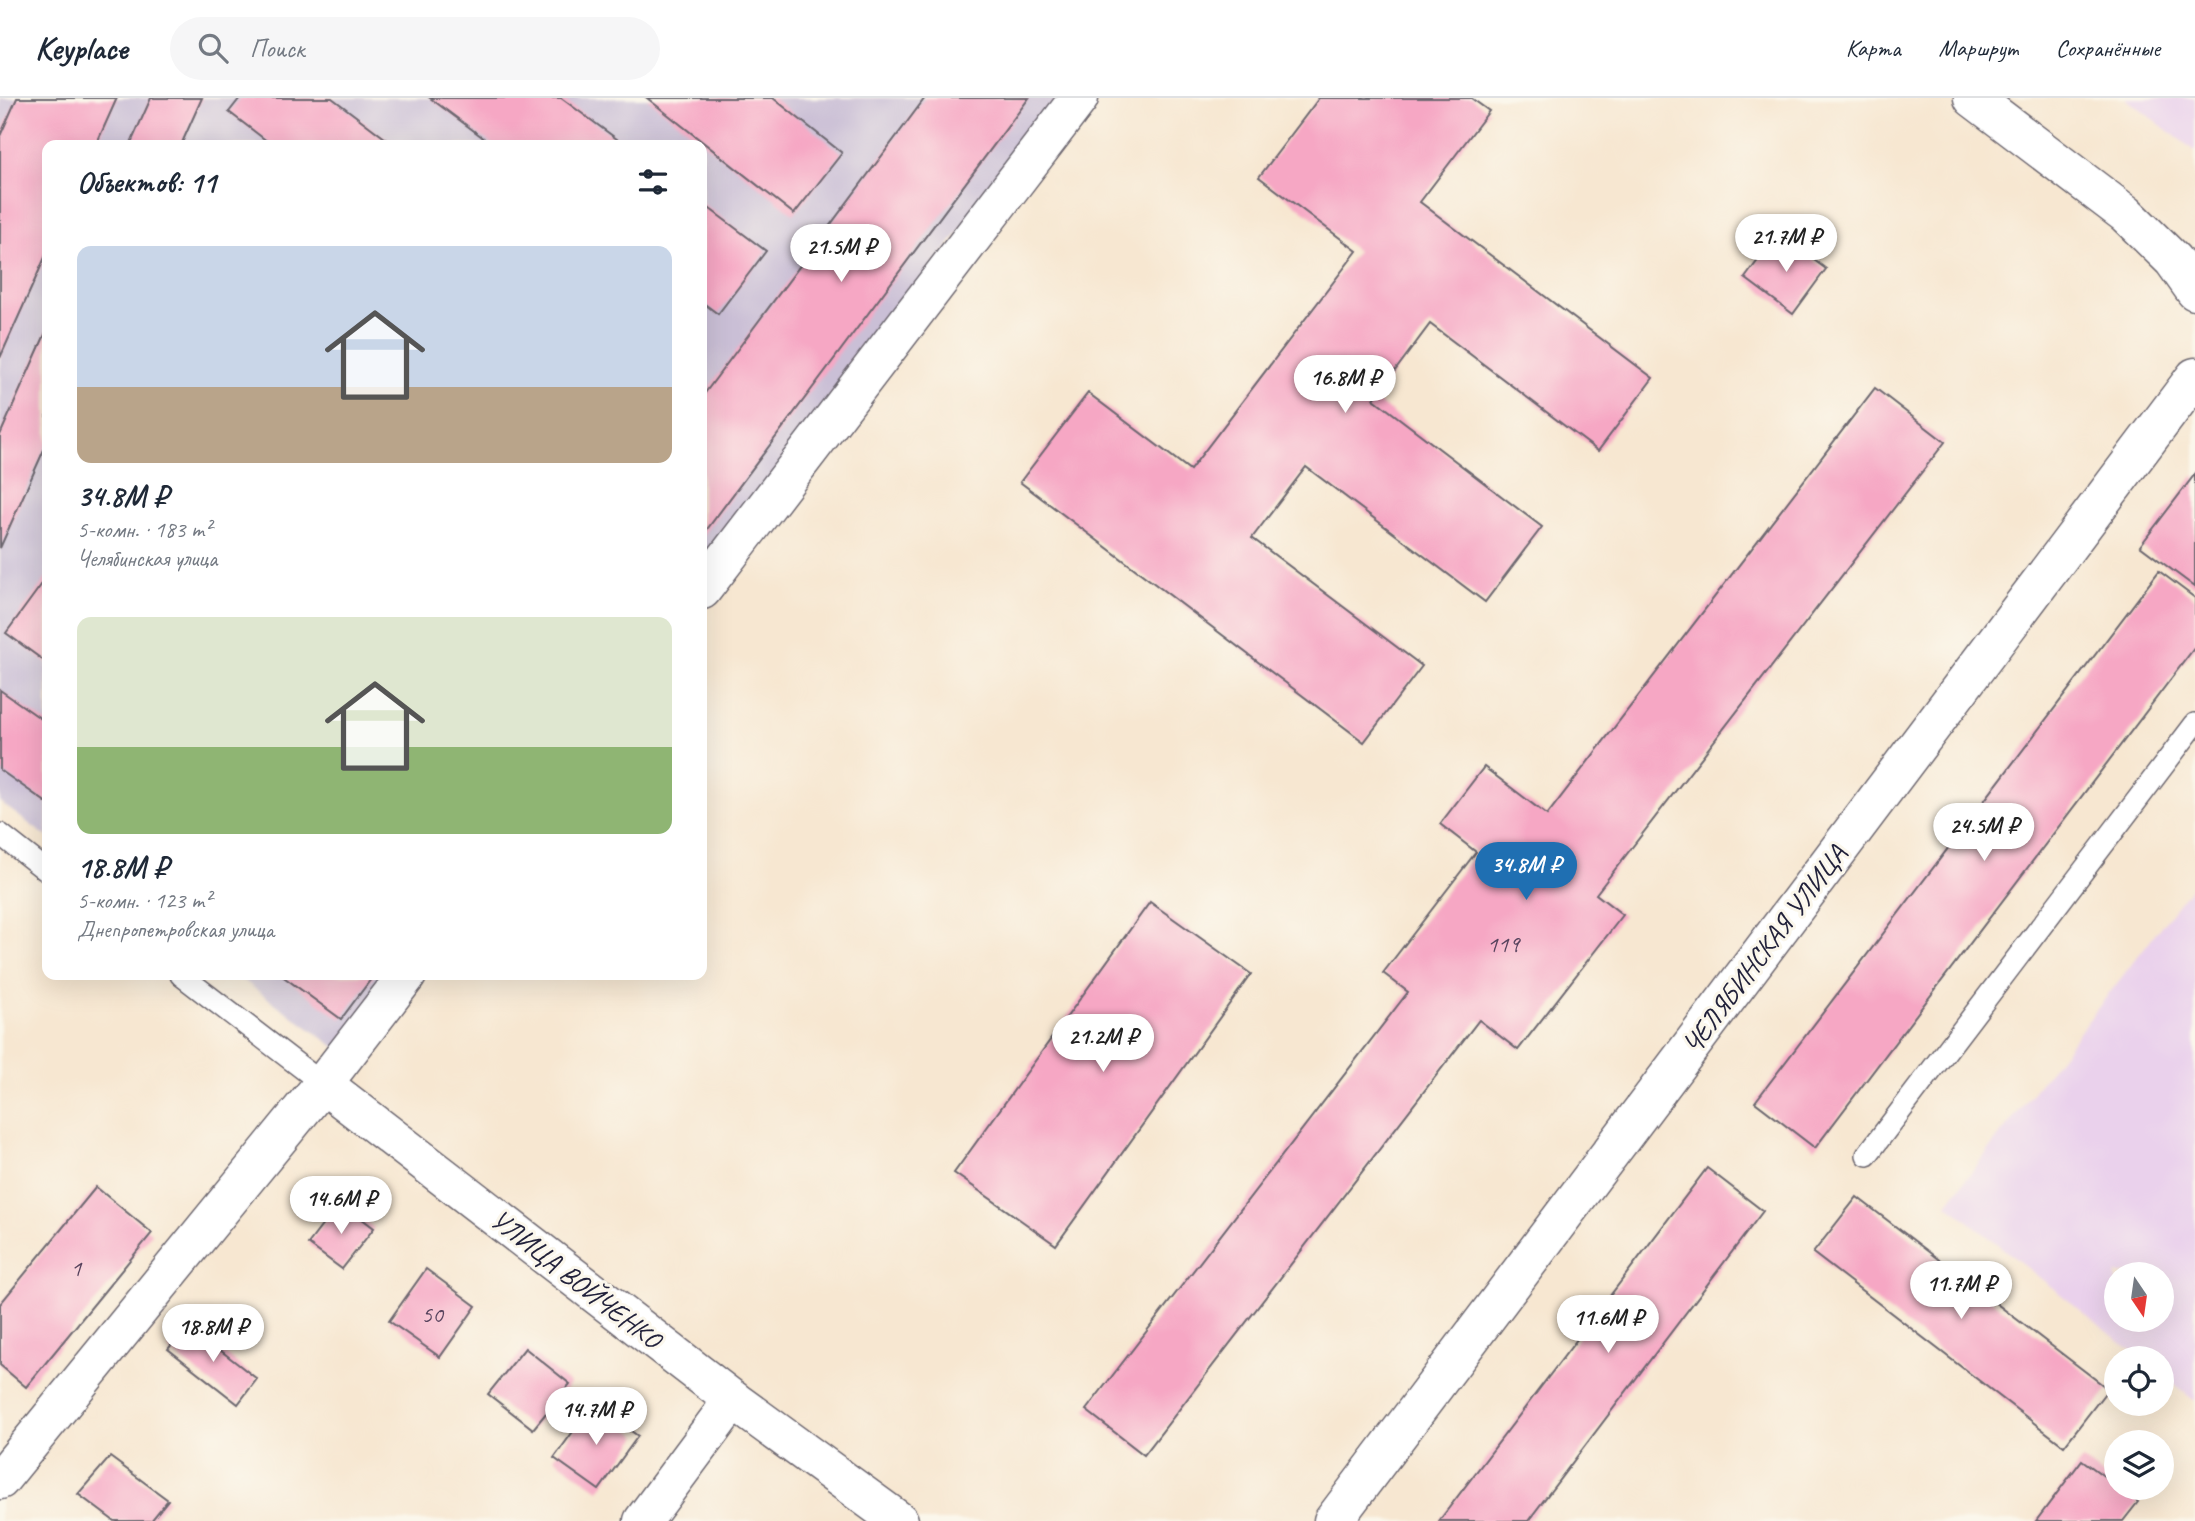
<!DOCTYPE html>
<html lang="ru">
<head>
<meta charset="utf-8">
<style>
  :root { --surface:#fff; --page:#f6f6f7; --text:#1f2937; --muted:#747a83; --line:#e0e1e3; --accent:#1f6fb2 }
  body { margin:0; font-family:Caveat,sans-serif; background:var(--page); color:var(--text); height:100vh; display:flex; flex-direction:column; font-size:26px; white-space:nowrap }
  * { box-sizing:border-box; margin:0 }
  p { font-size:23px; color:var(--muted) }
  .icon { flex:none; width:38px; height:38px; fill:none; stroke:currentColor; stroke-width:2; stroke-linecap:round; stroke-linejoin:round }
  .map { position:relative; flex:1; overflow:hidden }
  .drawer { position:absolute; left:42px; top:42px; width:665px; height:840px; display:flex; flex-direction:column; background:var(--surface); border-radius:14px; box-shadow:0 7px 28px #0002 }
  .drawer>* { flex:none }
  .needle { width:46px; rotate:167deg }
  .tools { position:absolute; left:2104px; top:1164px; display:grid; gap:14px }
  .tools a { display:grid; place-items:center; width:70px; height:70px; border-radius:50%; background:var(--surface); box-shadow:0 7px 28px #0002; font-size:35px }
  .price { position:absolute; translate:-50% -60px; padding:0 16px; border-radius:24px; background:#fff; color:#222; font-size:23px; line-height:46px; filter:drop-shadow(0 2px 4px #0008) }
  .price::after { content:''; position:absolute; left:50%; top:42px; width:21px; height:16px; margin-left:-10px; background:inherit; clip-path:polygon(0 0,100% 0,50% 100%) }
  .price.active { background:var(--accent); color:#fff }
  ul { padding:0; list-style:none }
  li { display:grid; align-content:center; gap:14px; height:371px; padding:0 35px }
  li span { display:grid; place-items:center; height:217px; border-radius:14px; color:#555 }
  li>.icon { margin-inline-start:auto }
  span .icon { width:126px; height:126px; fill:#fffc; stroke-width:1 }
  li b { font-size:30px }
  h2 { display:flex; justify-content:space-between; align-items:center; height:84px; padding:0 35px; font-size:30px }
  header { display:flex; align-items:center; gap:42px; box-sizing:border-box; height:98px; padding:0 35px; background:var(--surface); border-bottom:2px solid var(--line) }
  header strong { font-size:33px }
  nav { display:flex; gap:38px; margin-inline-start:auto; font-size:24px }
  .search { width:490px; height:63px; background:var(--page); display:flex; align-items:center; gap:18px; box-sizing:border-box; padding:0 24px; border-radius:38px; color:var(--muted); font-size:26px }
  .map>svg:first-child { display:block }
  .built { fill:#ead1ec; fill-rule:evenodd }
  .industrial { fill:#cabfd6 }
  .building { fill:#f6a7c4 }
  .lines { fill:none; stroke-linecap:round; stroke-linejoin:round }
  .lane-casing { stroke:#6d6770; stroke-width:24 }
  .street-casing { stroke:#6d6770; stroke-width:41 }
  .lane { stroke:#fff; stroke-width:21 }
  .street { stroke:#fff; stroke-width:38 }
  .labels { text-anchor:middle; dominant-baseline:central; stroke-width:6; stroke-linejoin:round; paint-order:stroke }
  .number-label { font-size:24px; fill:#57435d }
  .street-label { font-size:28px; fill:#22223b; stroke:#fbf7ec }
</style>
</head>
<body>
<header>
<strong>Keyplace</strong>
<div class="search"><svg class="icon" aria-label="search" viewBox="0 0 24 24"><circle cx="10" cy="10" r="6"/><path d="M15 15l6 6"/></svg>Поиск</div>
<nav><a>Карта</a><a>Маршрут</a><a>Сохранённые</a></nav>
</header>
<div class="map">
<svg width="2195" height="1423" viewBox="0 0 2195 1423">
  <rect width="100%" height="100%" fill="#fbf7ec"/>
  <filter id="ink" filterUnits="userSpaceOnUse"><feTurbulence type="fractalNoise" baseFrequency=".0143" numOctaves="2"/><feDisplacementMap in="SourceGraphic" scale="14" xChannelSelector="R" yChannelSelector="G"/><feConvolveMatrix kernelMatrix="1 2 1 2 8 2 1 2 1" color-interpolation-filters="sRGB"/></filter>
  <filter id="wash" filterUnits="userSpaceOnUse"><feTurbulence type="fractalNoise" baseFrequency=".00686" numOctaves="4" result="noise"/><feDisplacementMap in="SourceGraphic" scale="28" xChannelSelector="R" yChannelSelector="G"/><feGaussianBlur stdDeviation="1.57" result="paint"/><feColorMatrix in="noise" values="0 0 0 0 0 0 0 0 0 0 0 0 0 0 0 0 0 1.4 0 .05"/><feComposite in="paint" operator="in"/></filter>
  <g filter="url(#wash)">
    <rect width="100%" height="100%" fill="#f7e7d1"/>
    <!-- built -->
    <g class="built">
      <path d="M2125,0H2195V53Z"/>
      <path d="M2195,784V1303L2161,1276V1260H2141L1947,1106ZM2116,1176H2161V1222H2116Z"/>
    </g>
    <!-- industrial -->
    <g class="industrial">
      <path d="M0,0H1061L702,472V47H47V739L0,704Z"/>
      <path d="M236,877H394L338,951Z"/>
    </g>
    <g id="blocks">
      <!-- building -->
      <g class="building">
        <path d="M17,0H117L96,47H47V155L0,260V38Z"/>
        <path d="M151,0H202L181,47H130Z"/>
        <path d="M240,0H332L394,47H272L229,14Z"/>
        <path d="M430,0H561L625,47H493Z"/>
        <path d="M647,0H773L842,55L794,116Z"/>
        <path d="M925,0H1029L702,438V299Z"/>
        <path d="M1319,0H1471L1489,13L1420,104L1653,280L1598,353L1430,226L1374,301L1542,429L1485,504L1306,369L1252,440L1422,568L1364,644L1020,384L1088,295L1190,372L1357,153L1259,79Z"/>
        <path d="M702,105L766,153L718,216L702,204Z"/>
        <path d="M1778,135L1826,171L1793,216L1745,180Z"/>
        <path d="M47,232V345L0,450V337Z"/>
        <path d="M1875,290L1945,344L1596,796L1623,817L1518,952L1479,922L1144,1357L1086,1312L1408,894L1383,875L1476,754L1440,726L1484,669L1547,717Z"/>
        <path d="M2195,376V489L2140,448Z"/>
        <path d="M2159,473L2195,500V549L1815,1050L1755,1004Z"/>
        <path d="M47,479V565L6,535Z"/>
        <path d="M0,592L47,625V705L0,672Z"/>
        <path d="M1150,804L1251,876L1056,1147L954,1075Z"/>
        <path d="M281,877H374L341,921Z"/>
        <path d="M1707,1070L1763,1113L1528,1423H1439Z"/>
        <path d="M96,1089L152,1135L26,1289L0,1267V1206Z"/>
        <path d="M1857,1099L2108,1291L2064,1348L1813,1155Z"/>
        <path d="M340,1104L374,1130L342,1171L308,1146Z"/>
        <path d="M426,1171L476,1208L440,1259L389,1223Z"/>
        <path d="M188,1227L257,1281L238,1306L168,1251Z"/>
        <path d="M525,1250L570,1286L533,1331L488,1296Z"/>
        <path d="M593,1306L638,1338L599,1392L554,1360Z"/>
        <path d="M110,1359L168,1402L151,1423H114L78,1396Z"/>
        <path d="M2082,1362L2116,1387V1390H2119L2138,1404L2123,1423H2036Z"/>
      </g>
    </g>
  </g>
  <g filter="url(#ink)">
    <use href="#blocks" fill-opacity="0" stroke="#6d6770" stroke-width="2"/>
    <g class="lines">
      <!-- lane casing -->
      <g class="lane-casing">
        <g id="lane">
          <path d="M0,736L47,773"/>
          <path d="M181,877L323,986"/>
          <path d="M1867,1057L2195,626"/>
        </g>
      </g>
      <!-- street casing -->
      <g class="street-casing">
        <g id="street">
          <path d="M1973,0L2126,116L2173,162L2195,193"/>
          <path d="M702,492L1079,0"/>
          <path d="M323,986L733,1302L899,1423"/>
          <path d="M0,1382L323,986L407,877"/>
          <path d="M643,1423L733,1302"/>
          <path d="M1333,1423L2195,279"/>
        </g>
      </g>
      <!-- lane -->
      <use href="#lane" class="lane"/>
      <!-- street -->
      <use href="#street" class="street"/>
    </g>
  </g>
  <g class="labels">
    <!-- number labels -->
    <g class="number-label">
      <text x="1503" y="846">119</text>
      <text x="76" y="1170">1</text>
      <text x="432" y="1216">50</text>
    </g>
    <!-- street labels -->
    <g class="street-label">
      <text transform="translate(1764 851) rotate(-53)">ЧЕЛЯБИНСКАЯ УЛИЦА</text>
      <text transform="translate(576 1181) rotate(38)">УЛИЦА ВОЙЧЕНКО</text>
    </g>
  </g>
</svg>
<div class="tools">
<a><svg class="needle" viewBox="-14 -14 28 28"><path d="M0-13l5 13h-10z" fill="#e53935"/><path d="M0 13l5-13h-10z" fill="#747a83"/></svg></a>
<a><svg class="icon" aria-label="locate" viewBox="0 0 24 24"><circle cx="12" cy="12" r="6"/><path d="M12 2v4M12 18v4M2 12h4M18 12h4"/></svg></a>
<a><svg class="icon" aria-label="layers" viewBox="0 0 24 24"><path d="M12 4l9 5-9 5-9-5zM3 14l9 5 9-5"/></svg></a>
</div>
<b class="price" style="left:1786px;top:176px">21.7M ₽</b>
<b class="price" style="left:841px;top:186px">21.5M ₽</b>
<b class="price" style="left:1345px;top:317px">16.8M ₽</b>
<b class="price" style="left:1984px;top:765px">24.5M ₽</b>
<b class="price active" style="left:1526px;top:804px">34.8M ₽</b>
<b class="price" style="left:1103px;top:976px">21.2M ₽</b>
<b class="price" style="left:341px;top:1138px">14.6M ₽</b>
<b class="price" style="left:1961px;top:1223px">11.7M ₽</b>
<b class="price" style="left:1608px;top:1257px">11.6M ₽</b>
<b class="price" style="left:213px;top:1266px">18.8M ₽</b>
<b class="price" style="left:596px;top:1349px">14.7M ₽</b>
<section class="drawer">
<h2>Объектов: 11<svg class="icon" aria-label="filters" viewBox="0 0 24 24"><path d="M4 7h16M4 17h16"/><circle cx="9" cy="7" r="2"/><circle cx="15" cy="17" r="2"/></svg></h2>
<ul>
<li><span style="background:linear-gradient(#c9d6e8 65%,#b9a48a 0)"><svg class="icon" aria-label="home" viewBox="0 0 24 24"><path d="M3 11l9-7 9 7M6 9v11h12V9"/></svg></span><div><b>34.8M ₽</b><p>5-комн. · 183 m²</p><p>Челябинская улица</p></div></li>
<li><span style="background:linear-gradient(#dfe7d0 60%,#8fb573 0)"><svg class="icon" aria-label="home" viewBox="0 0 24 24"><path d="M3 11l9-7 9 7M6 9v11h12V9"/></svg></span><div><b>18.8M ₽</b><p>5-комн. · 123 m²</p><p>Днепропетровская улица</p></div></li>
</ul>
</section>
</div>
</body>
</html>
